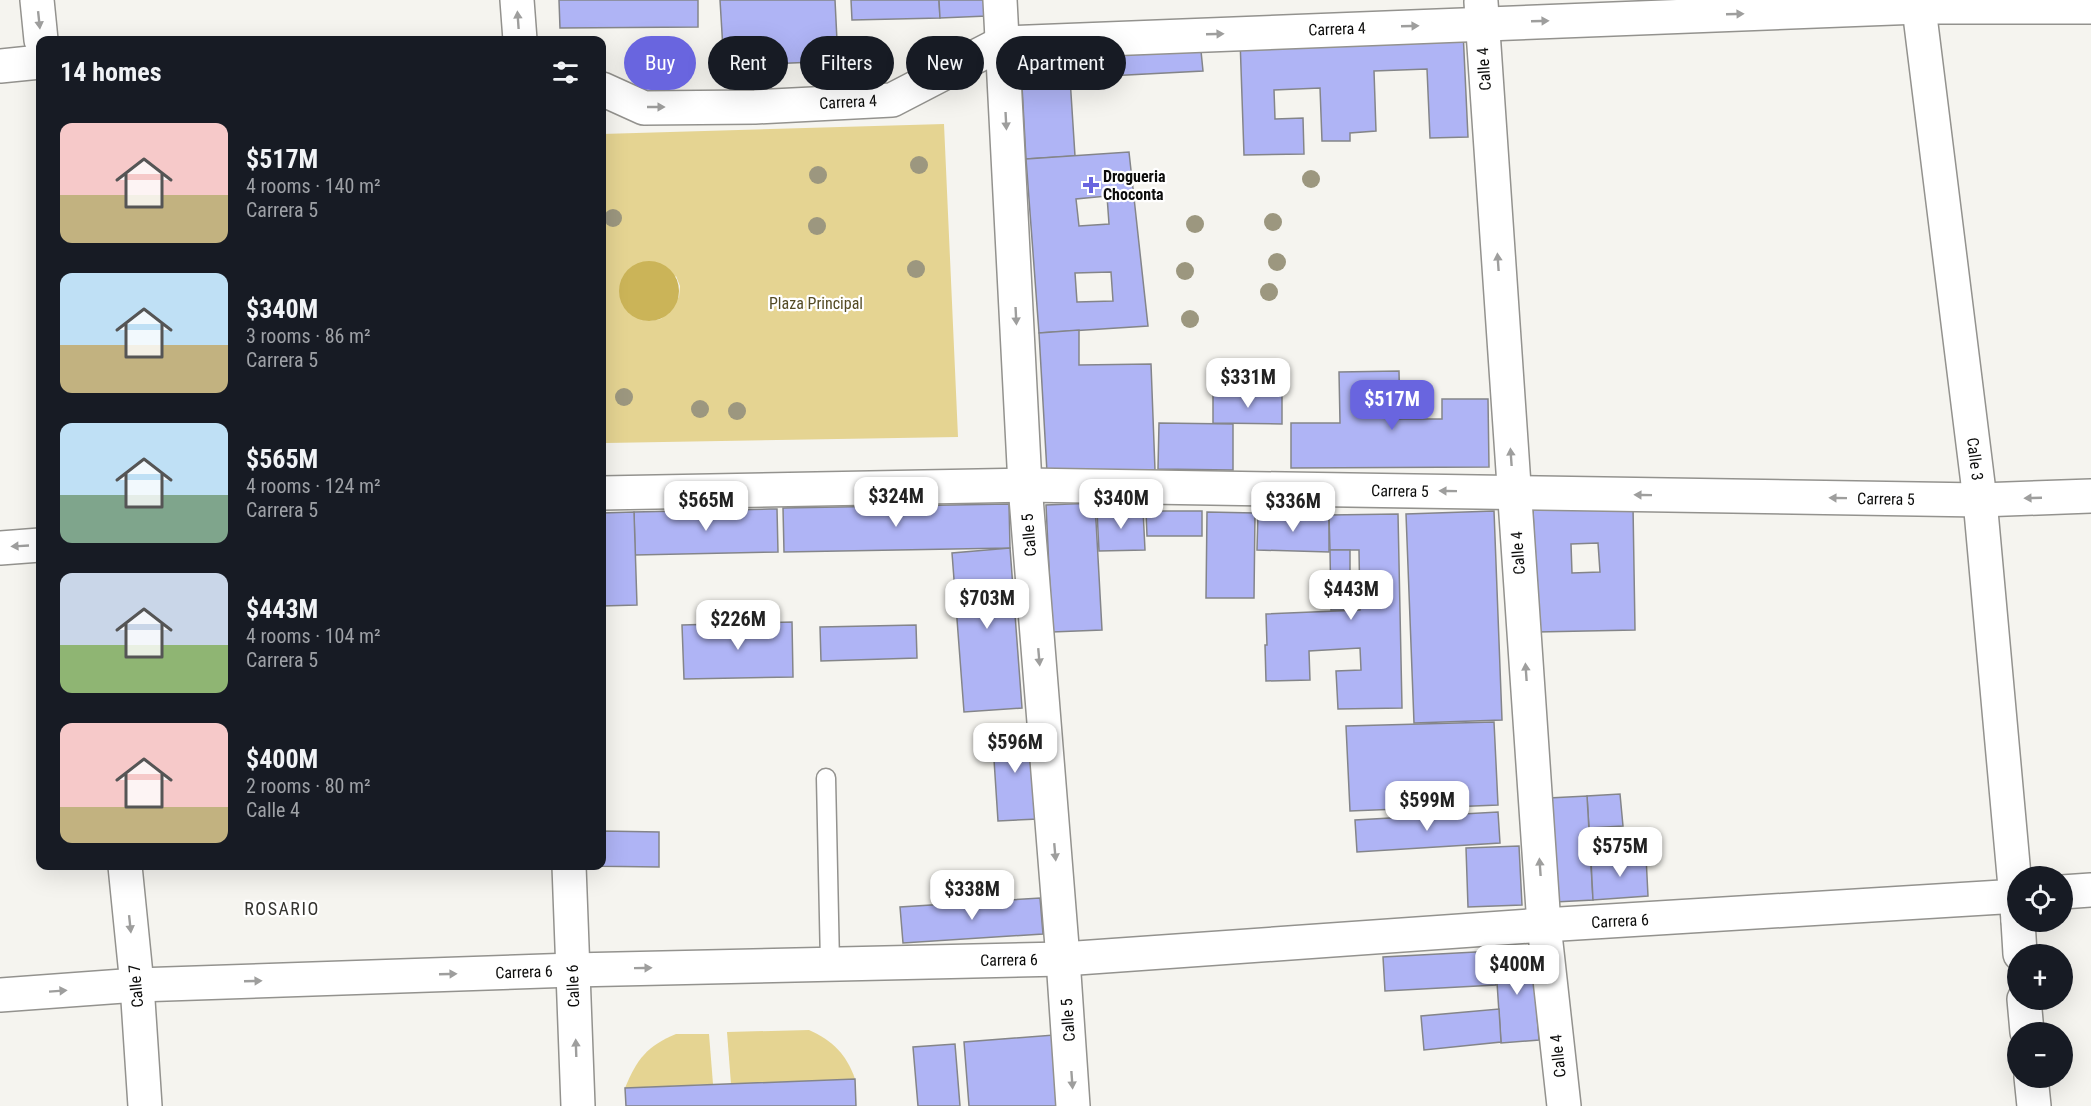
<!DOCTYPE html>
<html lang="en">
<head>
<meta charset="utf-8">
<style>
  :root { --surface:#171b24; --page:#242831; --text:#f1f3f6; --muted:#9ea1a6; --accent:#6965df }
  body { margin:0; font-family:"Roboto Condensed",sans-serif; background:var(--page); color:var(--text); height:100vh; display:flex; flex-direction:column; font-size:22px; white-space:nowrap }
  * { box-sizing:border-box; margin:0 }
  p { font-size:20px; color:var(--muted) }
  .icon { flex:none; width:33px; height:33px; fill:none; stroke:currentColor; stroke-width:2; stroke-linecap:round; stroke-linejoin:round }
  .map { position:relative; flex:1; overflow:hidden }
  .panel { position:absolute; left:36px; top:36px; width:570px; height:834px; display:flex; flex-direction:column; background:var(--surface); border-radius:12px; box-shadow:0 6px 24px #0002 }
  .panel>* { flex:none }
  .hud { position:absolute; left:624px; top:36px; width:570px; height:54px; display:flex; gap:12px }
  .fabs { position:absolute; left:2007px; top:866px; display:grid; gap:12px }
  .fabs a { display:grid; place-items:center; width:66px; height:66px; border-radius:50%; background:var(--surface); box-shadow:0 6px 24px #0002; font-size:30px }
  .price { position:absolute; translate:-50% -51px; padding:0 14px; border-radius:12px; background:#fff; color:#222; font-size:20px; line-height:39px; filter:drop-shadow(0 2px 3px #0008) }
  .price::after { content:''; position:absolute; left:50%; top:36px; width:18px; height:14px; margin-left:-9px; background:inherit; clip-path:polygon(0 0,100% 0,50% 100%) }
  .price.selected { background:var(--accent); color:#fff }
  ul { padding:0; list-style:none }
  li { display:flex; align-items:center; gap:18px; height:150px; padding:0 24px }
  li span { display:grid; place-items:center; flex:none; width:168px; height:120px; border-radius:12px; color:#555 }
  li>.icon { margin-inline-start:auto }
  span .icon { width:72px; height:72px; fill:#fffc; stroke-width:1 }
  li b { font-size:26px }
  h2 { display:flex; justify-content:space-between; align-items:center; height:72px; padding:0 24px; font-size:26px }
  .tag { padding:0 21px; border-radius:27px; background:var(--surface); box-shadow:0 6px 24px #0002; font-size:21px; line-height:54px }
  .tag.selected { background:var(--accent); color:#fff }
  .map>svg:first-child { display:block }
  .green { fill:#e5d492; fill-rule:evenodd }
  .water { fill:#cbb458 }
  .building { fill:#afb4f5; stroke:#848589; stroke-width:1.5; fill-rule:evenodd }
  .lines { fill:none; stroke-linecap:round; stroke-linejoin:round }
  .service-casing { stroke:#93928e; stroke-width:21 }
  .minor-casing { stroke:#93928e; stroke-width:36 }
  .tertiary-casing { stroke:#93928e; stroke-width:36 }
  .service { stroke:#fff; stroke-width:18 }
  .minor { stroke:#fff; stroke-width:33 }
  .tertiary { stroke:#fff; stroke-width:33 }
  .tree { fill:#9c977f }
  .oneway { fill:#9e9e9d }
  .poi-dot { fill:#6965df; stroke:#fff; stroke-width:2 }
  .labels { text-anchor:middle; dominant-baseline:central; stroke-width:4.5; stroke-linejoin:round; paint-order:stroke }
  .street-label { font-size:16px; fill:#0c0c0b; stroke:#fff }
  .poi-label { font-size:16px; font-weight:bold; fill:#0c0c0b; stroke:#fff; text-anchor:start }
  .park-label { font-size:16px; fill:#544b24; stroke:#fff }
  .neighbourhood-label { font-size:18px; letter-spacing:1.5px; fill:#34332f; stroke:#fff }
</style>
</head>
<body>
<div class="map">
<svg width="2091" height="1106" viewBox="0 0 2091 1106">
  <rect width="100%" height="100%" fill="#f5f4ef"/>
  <!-- green -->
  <g class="green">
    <path d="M944,124L958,437L606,443L602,373V134ZM676,276L680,286L679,297L661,319L651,321L641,320Z"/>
    <path d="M809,1030C832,1040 847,1055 855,1079L731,1084L727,1032Z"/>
    <path d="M676,1034H709L713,1084L625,1088C637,1059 647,1046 676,1034Z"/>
  </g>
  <!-- water -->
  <circle class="water" cx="649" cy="291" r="30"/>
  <!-- building -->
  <g class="building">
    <path d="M559,0H698V27L560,28Z"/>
    <path d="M720,0H835L838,61L724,66Z"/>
    <path d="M851,0H939L940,18L852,20Z"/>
    <path d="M939,0H987V16L940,18Z"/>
    <path d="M1463,31L1468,137L1430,138L1427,69L1374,71L1376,131L1350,133V141H1322L1320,88L1274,90L1275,119L1303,118L1304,154L1244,155L1240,39Z"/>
    <path d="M1200,41L1203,71L1070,78L1075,156L1026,159L1020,50Z"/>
    <path d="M1129,152L1148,326L1039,333L1026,159ZM1107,196L1109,224L1079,226L1076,199ZM1111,272L1113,301L1077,302L1075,273Z"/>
    <path d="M1079,330V365L1151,364L1155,470L1047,472L1039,333Z"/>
    <path d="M1399,371L1400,419H1442V399H1488L1489,467L1291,468V423H1340L1339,372Z"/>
    <path d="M1213,395H1282V424L1213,423Z"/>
    <path d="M1159,423L1233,424V470L1158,469Z"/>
    <path d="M1095,503L1102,630L1052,632L1046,505Z"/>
    <path d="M1009,504L1010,548L784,552L783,508Z"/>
    <path d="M1633,506L1635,630L1537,632L1533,509ZM1598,543L1600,572L1572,573L1571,544Z"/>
    <path d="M770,509H777L778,552L635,555L634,512Z"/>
    <path d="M1143,510L1145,550L1099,551L1097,511Z"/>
    <path d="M1146,511H1202V536H1147Z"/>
    <path d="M1494,511L1502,720L1414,723L1406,514Z"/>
    <path d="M634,512L637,605L602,606V513Z"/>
    <path d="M1207,512L1255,513L1254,598H1206Z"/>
    <path d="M1258,513L1329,515V552L1257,550Z"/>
    <path d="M1398,514L1402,708L1338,709L1336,671L1361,670L1360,648L1309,651L1310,680L1266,681L1265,645H1267L1266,614L1360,610L1359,550H1330L1329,515Z"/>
    <path d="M1010,548L1022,708L964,712L952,553Z"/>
    <path d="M1330,550H1350V610H1331Z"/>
    <path d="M792,622L793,677L684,679L682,625Z"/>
    <path d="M916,625L917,658L821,661L820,627Z"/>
    <path d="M1494,722L1498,805L1350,811L1346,726Z"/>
    <path d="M1033,726L1038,819L998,821L992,729Z"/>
    <path d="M1620,794L1623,826L1589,828L1587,796Z"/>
    <path d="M1587,796L1593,900L1555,902L1549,798Z"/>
    <path d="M1498,812L1500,843L1357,852L1355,820Z"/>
    <path d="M602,831L659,832V867L583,866H602Z"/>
    <path d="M1519,846L1522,905L1468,907L1466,848Z"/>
    <path d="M1646,856L1648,896L1593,900L1591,860Z"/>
    <path d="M1040,898L1043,934L903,943L900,907Z"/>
    <path d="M1532,949L1539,1040L1501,1043L1495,952Z"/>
    <path d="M1494,951L1496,985L1385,991L1383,957Z"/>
    <path d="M1499,1009L1501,1042L1424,1050L1421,1016Z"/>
    <path d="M1054,1035L1059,1106H969L964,1042Z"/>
    <path d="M955,1044L960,1106H918L913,1047Z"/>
    <path d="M855,1079L856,1106H626L625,1088Z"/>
  </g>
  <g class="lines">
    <!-- service casing -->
    <g class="service-casing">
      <path id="service" d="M826,778L830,964"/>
    </g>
    <!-- minor casing -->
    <g class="minor-casing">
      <g id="minor">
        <path d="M37,0L41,40"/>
        <path d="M517,0L520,40"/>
        <path d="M1000,0L1025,485L1063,959L1073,1106"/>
        <path d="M1918,0L1980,500"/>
        <path d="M1481,2L1544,925L1564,1106"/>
        <path d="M0,66L40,62"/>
        <path d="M602,89L644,108L755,107L892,100L1002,43L1919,7H2091"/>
        <path d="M125,866L137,985L145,1106"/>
        <path d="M569,866L578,1106"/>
      </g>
    </g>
    <!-- tertiary casing -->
    <g class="tertiary-casing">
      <g id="tertiary">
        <path d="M602,493L1025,485L1980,500L2091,496"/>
        <path d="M1980,500L2018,920"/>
        <path d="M0,548L40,545"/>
        <path d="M2062,892L2091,890"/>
        <path d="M2018,921L2020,954"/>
        <path d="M0,995L137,985L573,970L1063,959L1544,925L2018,896"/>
        <path d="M2024,999L2027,1032"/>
        <path d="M2031,1077L2034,1106"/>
      </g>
    </g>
    <!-- service -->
    <use href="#service" class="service"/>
    <!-- minor -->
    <use href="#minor" class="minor"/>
    <!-- tertiary -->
    <use href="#tertiary" class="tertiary"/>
  </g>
  <!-- trees -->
  <g class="tree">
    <circle cx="919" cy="165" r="9"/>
    <circle cx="818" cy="175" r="9"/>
    <circle cx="1311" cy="179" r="9"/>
    <circle cx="613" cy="218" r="9"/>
    <circle cx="1273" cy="222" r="9"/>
    <circle cx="1195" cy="224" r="9"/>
    <circle cx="817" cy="226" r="9"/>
    <circle cx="1277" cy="262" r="9"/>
    <circle cx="916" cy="269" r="9"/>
    <circle cx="1185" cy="271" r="9"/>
    <circle cx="1269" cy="292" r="9"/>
    <circle cx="1190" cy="319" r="9"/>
    <circle cx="624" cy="397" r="9"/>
    <circle cx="700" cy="409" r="9"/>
    <circle cx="737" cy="411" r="9"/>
  </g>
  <!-- one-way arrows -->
  <defs><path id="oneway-solid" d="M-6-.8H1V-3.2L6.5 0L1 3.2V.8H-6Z" transform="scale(1.5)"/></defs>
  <g class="oneway">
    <use href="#oneway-solid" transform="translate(1735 14) rotate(-2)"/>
    <use href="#oneway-solid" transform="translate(39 20) rotate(84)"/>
    <use href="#oneway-solid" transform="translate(518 20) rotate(-94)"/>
    <use href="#oneway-solid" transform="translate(1540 21) rotate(-2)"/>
    <use href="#oneway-solid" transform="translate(1410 26) rotate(-2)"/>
    <use href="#oneway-solid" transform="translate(1215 34) rotate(-2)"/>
    <use href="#oneway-solid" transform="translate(656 107)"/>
    <use href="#oneway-solid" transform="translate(1006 121) rotate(87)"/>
    <use href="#oneway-solid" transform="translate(1498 262) rotate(-94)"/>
    <use href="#oneway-solid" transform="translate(1016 316) rotate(87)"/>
    <use href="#oneway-solid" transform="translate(1511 457) rotate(-94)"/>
    <use href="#oneway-solid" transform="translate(1448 491) rotate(-179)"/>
    <use href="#oneway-solid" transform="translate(1643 495) rotate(-179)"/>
    <use href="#oneway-solid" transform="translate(1838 498) rotate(-179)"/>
    <use href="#oneway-solid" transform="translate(2033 498) rotate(178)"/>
    <use href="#oneway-solid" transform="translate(20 546) rotate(177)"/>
    <use href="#oneway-solid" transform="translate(1039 657) rotate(85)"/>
    <use href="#oneway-solid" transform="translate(1526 672) rotate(-94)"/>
    <use href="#oneway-solid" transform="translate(1055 852) rotate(85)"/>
    <use href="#oneway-solid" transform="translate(1540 867) rotate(-94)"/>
    <use href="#oneway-solid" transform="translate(130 924) rotate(84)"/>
    <use href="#oneway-solid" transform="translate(643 968) rotate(-1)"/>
    <use href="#oneway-solid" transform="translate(448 974) rotate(-2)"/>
    <use href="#oneway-solid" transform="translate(253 981) rotate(-2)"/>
    <use href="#oneway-solid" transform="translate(58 991) rotate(-4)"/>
    <use href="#oneway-solid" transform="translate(576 1048) rotate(-92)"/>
    <use href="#oneway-solid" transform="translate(1072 1080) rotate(86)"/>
  </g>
  <!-- markers -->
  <path class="poi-dot" d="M1088 176h6v6h6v6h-6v6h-6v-6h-6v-6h6z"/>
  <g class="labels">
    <!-- street labels -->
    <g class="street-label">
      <text transform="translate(1337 29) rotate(-2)">Carrera 4</text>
      <text transform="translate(1484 69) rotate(-94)">Calle 4</text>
      <text transform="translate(848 102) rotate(-3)">Carrera 4</text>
      <text transform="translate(1975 459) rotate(83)">Calle 3</text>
      <text transform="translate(1400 491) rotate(1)">Carrera 5</text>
      <text transform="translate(1886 499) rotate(1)">Carrera 5</text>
      <text transform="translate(1029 535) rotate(-95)">Calle 5</text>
      <text transform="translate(1518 553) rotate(-94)">Calle 4</text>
      <text transform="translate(1620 921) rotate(-3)">Carrera 6</text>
      <text transform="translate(1009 960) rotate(-1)">Carrera 6</text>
      <text transform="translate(524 972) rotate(-2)">Carrera 6</text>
      <text transform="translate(136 986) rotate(-95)">Calle 7</text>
      <text transform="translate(573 986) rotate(-92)">Calle 6</text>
      <text transform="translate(1068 1020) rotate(-94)">Calle 5</text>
      <text transform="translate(1558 1056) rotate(-96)">Calle 4</text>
    </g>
    <!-- poi labels -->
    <g class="poi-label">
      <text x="1103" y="176">Drogueria<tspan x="1103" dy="18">Choconta</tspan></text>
    </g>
    <!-- park labels -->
    <g class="park-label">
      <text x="816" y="303">Plaza Principal</text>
    </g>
    <!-- neighbourhood labels -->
    <g class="neighbourhood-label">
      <text x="282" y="908">ROSARIO</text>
    </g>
  </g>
</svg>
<div class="fabs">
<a><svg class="icon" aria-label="locate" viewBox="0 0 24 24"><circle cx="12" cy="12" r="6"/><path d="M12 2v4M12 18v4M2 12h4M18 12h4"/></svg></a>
<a>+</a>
<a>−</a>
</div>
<b class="price" style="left:1248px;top:409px">$331M</b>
<b class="price selected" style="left:1392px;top:431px">$517M</b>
<b class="price" style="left:896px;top:528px">$324M</b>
<b class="price" style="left:1121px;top:530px">$340M</b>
<b class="price" style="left:706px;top:532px">$565M</b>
<b class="price" style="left:1293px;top:533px">$336M</b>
<b class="price" style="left:1351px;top:621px">$443M</b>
<b class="price" style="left:987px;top:630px">$703M</b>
<b class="price" style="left:738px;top:651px">$226M</b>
<b class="price" style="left:1015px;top:774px">$596M</b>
<b class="price" style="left:1427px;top:832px">$599M</b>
<b class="price" style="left:1620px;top:878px">$575M</b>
<b class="price" style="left:972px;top:921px">$338M</b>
<b class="price" style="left:1517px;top:996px">$400M</b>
<div class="hud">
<a class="tag selected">Buy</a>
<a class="tag">Rent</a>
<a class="tag">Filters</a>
<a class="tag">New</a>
<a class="tag">Apartment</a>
</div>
<section class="panel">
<h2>14 homes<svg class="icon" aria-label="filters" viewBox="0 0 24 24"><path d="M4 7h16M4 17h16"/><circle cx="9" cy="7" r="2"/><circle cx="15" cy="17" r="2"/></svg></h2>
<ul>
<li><span style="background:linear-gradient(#f6c9c9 60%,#c2b280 0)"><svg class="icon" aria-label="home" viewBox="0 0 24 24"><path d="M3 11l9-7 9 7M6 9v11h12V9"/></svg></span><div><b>$517M</b><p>4 rooms · 140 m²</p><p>Carrera 5</p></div></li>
<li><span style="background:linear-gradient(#bfe0f5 60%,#c2b280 0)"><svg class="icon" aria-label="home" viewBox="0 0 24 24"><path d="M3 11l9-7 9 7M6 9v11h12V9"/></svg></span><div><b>$340M</b><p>3 rooms · 86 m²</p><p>Carrera 5</p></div></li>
<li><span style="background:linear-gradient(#bfe0f5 60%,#7fa58c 0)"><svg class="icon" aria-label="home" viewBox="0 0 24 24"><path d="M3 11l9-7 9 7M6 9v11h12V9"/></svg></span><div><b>$565M</b><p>4 rooms · 124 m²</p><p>Carrera 5</p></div></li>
<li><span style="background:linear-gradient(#c9d6e8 60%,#8fb573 0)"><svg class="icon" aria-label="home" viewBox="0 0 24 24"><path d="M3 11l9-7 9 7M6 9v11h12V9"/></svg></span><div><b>$443M</b><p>4 rooms · 104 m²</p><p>Carrera 5</p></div></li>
<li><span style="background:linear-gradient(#f6c9c9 70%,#c2b280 0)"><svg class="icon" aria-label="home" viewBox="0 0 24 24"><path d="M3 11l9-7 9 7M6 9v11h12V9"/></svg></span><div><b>$400M</b><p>2 rooms · 80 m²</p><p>Calle 4</p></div></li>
</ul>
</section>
</div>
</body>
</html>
